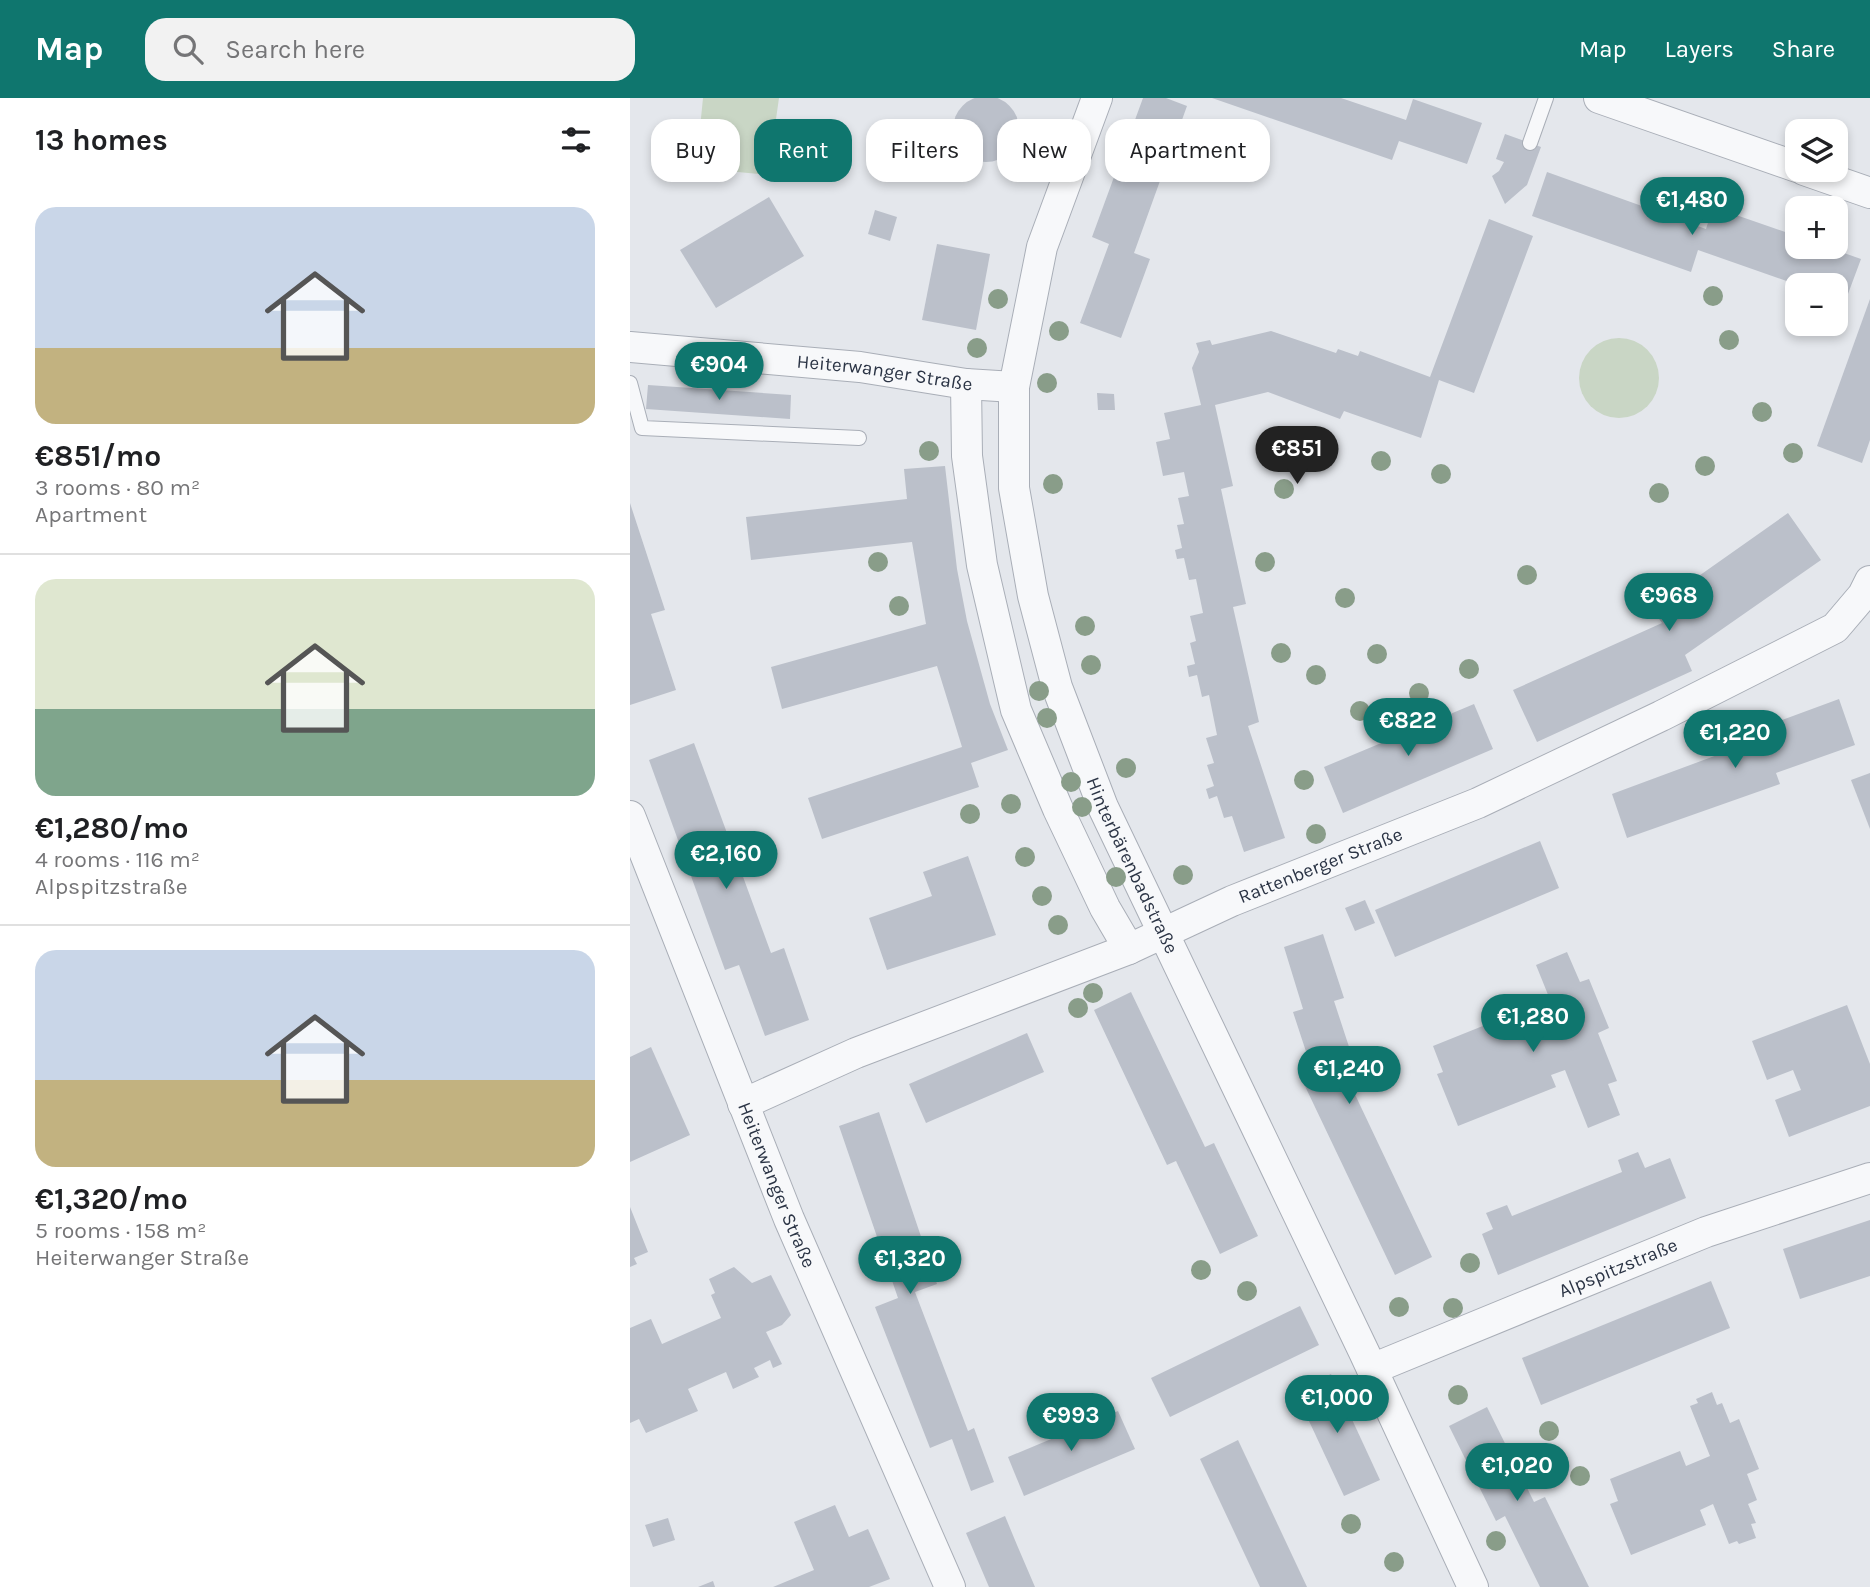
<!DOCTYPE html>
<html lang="en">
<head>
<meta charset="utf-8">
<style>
  :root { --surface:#fff; --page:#f2f2f2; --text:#202124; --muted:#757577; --line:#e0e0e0; --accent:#0f766e }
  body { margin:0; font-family:Karla,sans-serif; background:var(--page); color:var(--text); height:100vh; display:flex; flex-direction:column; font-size:26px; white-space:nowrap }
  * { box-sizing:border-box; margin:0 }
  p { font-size:23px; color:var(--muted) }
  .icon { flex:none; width:38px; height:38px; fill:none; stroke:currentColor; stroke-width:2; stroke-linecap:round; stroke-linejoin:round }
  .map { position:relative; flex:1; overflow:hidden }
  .sheet { display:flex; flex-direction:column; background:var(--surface); width:630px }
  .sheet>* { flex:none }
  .banner { position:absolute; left:21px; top:21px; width:665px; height:63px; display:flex; gap:14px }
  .tools { position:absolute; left:1155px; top:21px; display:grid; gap:14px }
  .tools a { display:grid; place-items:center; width:63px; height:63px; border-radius:14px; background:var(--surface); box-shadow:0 4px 10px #0003; font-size:35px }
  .price { position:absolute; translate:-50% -60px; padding:0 16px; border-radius:24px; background:var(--accent); color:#fff; font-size:23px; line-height:46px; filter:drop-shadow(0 2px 4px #0008) }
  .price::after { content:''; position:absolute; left:50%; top:42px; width:21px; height:16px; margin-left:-10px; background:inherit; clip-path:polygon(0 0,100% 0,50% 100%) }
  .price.active { background:#222; color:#fff }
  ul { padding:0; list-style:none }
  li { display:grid; align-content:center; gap:14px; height:371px; padding:0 35px }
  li+li { border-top:2px solid var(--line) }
  li span { display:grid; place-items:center; height:217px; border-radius:21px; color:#555 }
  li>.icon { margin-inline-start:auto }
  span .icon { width:126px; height:126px; fill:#fffc; stroke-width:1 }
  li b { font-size:30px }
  h2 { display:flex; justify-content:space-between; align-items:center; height:84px; padding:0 35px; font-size:30px }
  .pill { padding:0 24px; border-radius:21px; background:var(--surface); box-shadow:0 4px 10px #0003; font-size:24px; line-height:63px }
  .pill.active { background:var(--accent); color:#fff }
  header { display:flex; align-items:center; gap:42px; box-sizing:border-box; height:98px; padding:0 35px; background:var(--accent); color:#fff }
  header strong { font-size:33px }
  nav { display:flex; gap:38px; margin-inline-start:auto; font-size:24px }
  .search { width:490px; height:63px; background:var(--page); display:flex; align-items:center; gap:18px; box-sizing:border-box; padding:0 24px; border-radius:21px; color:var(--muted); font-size:26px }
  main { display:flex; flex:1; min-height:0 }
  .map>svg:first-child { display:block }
  .green { fill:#c9d6c5 }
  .building { fill:#bbc0ca }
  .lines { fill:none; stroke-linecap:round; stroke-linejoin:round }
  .lane-casing { stroke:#a9aeb7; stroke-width:16 }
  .street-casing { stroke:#a9aeb7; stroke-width:32 }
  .lane { stroke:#f7f8fa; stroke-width:14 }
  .street { stroke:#f7f8fa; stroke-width:30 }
  .tree { fill:#899d89 }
  .labels { text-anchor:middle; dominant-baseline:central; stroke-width:7; stroke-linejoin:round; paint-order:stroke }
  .street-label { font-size:19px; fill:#2b3445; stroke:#f4f6f9 }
</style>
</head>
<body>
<header>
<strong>Map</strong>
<div class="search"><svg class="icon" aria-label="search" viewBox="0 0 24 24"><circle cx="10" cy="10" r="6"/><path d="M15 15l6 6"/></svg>Search here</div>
<nav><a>Map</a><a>Layers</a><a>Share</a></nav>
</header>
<main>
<section class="sheet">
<h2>13 homes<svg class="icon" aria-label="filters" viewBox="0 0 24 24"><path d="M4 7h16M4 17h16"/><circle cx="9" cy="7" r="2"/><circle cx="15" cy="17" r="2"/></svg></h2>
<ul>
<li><span style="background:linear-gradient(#c9d6e8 65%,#c2b280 0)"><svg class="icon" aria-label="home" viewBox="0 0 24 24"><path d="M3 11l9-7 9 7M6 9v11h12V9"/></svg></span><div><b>€851/mo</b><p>3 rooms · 80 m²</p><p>Apartment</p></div></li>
<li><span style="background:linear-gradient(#dfe7d0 60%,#7fa58c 0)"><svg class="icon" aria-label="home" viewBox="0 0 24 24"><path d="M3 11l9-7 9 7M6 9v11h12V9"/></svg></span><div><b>€1,280/mo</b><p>4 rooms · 116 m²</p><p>Alpspitzstraße</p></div></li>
<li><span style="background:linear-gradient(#c9d6e8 60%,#c2b280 0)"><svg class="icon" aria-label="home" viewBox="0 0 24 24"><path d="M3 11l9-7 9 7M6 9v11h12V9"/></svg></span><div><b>€1,320/mo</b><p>5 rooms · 158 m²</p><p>Heiterwanger Straße</p></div></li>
</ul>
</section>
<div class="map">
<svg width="1240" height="1489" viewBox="0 0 1240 1489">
  <rect width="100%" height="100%" fill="#e4e7ec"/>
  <!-- green -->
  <g class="green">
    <path d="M73,0H149L138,77L66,70Z"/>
    <circle cx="989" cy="280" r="40"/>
  </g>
  <!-- building -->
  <g class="building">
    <circle cx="356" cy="31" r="33"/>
    <path d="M513,0H536L557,8L504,155L520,161L491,240L450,225L479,146L462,139Z"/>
    <path d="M582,0H711L776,22L783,1L852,25L837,66L769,43L762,62Z"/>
    <path d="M875,36L911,49L897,87L875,106L862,78L869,73L874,64L866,61Z"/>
    <path d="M917,74L1076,131L1083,109L1167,138V149H1197L1231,161L1215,204L1206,201V187H1168L1068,152L1061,174L902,118Z"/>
    <path d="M139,99L174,158L86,210L50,152Z"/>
    <path d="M245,112L267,119L260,143L238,136Z"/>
    <path d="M859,121L903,138L844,295L809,282L791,340L714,313L710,321L638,294L585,307L603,388L591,391L616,506L603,509L629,624L618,628L655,740L614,754L602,718L594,720L587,698L579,701L576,691L584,688L577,667L584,665L576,640L587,637L579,597L572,599L567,577L559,579L558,574L557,568L565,566L560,545L566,543L560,518L573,515L566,481L559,482L554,460L547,461L545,452L552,450L547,427L554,426L548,400L559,398L554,374L533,378L526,344L540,341L534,315L571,307L562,270L569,254L566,245L580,242L582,247L641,233L706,255L708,251L728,258L730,253L800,279Z"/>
    <path d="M307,146L360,156L346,232L292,222Z"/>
    <path d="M1240,201V342L1232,365L1187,348Z"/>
    <path d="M18,287L161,297L160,321L16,311Z"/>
    <path d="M467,295L484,296L485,312H468Z"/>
    <path d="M315,368L327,471L337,523L360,606L378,652L341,665L349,689L192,741L178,700L332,649L307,568L152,611L141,569L296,526L282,444L121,462L116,419L277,401L274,371Z"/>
    <path d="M0,405L35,512L21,516L46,592L0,607Z"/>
    <path d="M1158,415L1191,462L1055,557L1062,573L907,644L883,592L1032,525L1022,511Z"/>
    <path d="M1209,601L1225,647L1146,675L1150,686L997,740L982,696L1133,640L1130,630Z"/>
    <path d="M844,606L863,651L713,715L694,669Z"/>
    <path d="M64,645L141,855L154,850L179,922L135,938L109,867L95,872L19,662Z"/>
    <path d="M1240,675V731L1221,682Z"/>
    <path d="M910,743L929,790L765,859L745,812Z"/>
    <path d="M338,758L366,837L257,872L239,820L302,798L293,774Z"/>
    <path d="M735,802L745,825L725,833L715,810Z"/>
    <path d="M693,836L714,900L704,903L724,964L712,969L802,1159L765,1177L674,986L685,981L663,914L673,911L654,849Z"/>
    <path d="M937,854L950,884L959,881L979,930L968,935L987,983L978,986L990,1017L958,1030L935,972L921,977L926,989L828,1028L807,976L813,974L803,948L900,909L905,922L925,914L906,867Z"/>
    <path d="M501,894L575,1049L584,1045L628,1138L590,1156L546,1063L537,1067L464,912Z"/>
    <path d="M1217,907L1240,966V1008L1159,1039L1145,1002L1171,992L1163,972L1137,982L1122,943Z"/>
    <path d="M397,935L414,974L296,1025L279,986Z"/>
    <path d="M21,949L60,1037L0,1064V959Z"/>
    <path d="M249,1014L307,1186L285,1194L338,1333L344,1330L364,1384L341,1393L322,1341L300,1350L245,1209L268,1200L209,1028Z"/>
    <path d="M1008,1054L1015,1070L1040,1060L1056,1100L868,1177L852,1136L863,1131L856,1115L877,1107L882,1118L992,1074L988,1062Z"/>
    <path d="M0,1109L18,1154L4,1160L7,1166L0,1169Z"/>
    <path d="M1240,1122V1178L1170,1201L1153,1151Z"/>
    <path d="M104,1169L122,1185L141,1177L161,1217L152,1227L136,1234L152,1266L143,1270L140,1262L124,1270L129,1279L103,1291L96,1274L60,1290L58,1291L68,1313L16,1335L9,1321L0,1325V1230L21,1221L32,1246L91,1220L81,1197L85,1195L79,1181Z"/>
    <path d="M1081,1183L1100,1230L911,1307L892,1260Z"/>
    <path d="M670,1208L689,1247L540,1319L521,1280Z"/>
    <path d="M701,1276L750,1382L714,1398L665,1293Z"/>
    <path d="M1082,1294L1087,1307L1092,1305L1100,1325L1109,1321L1129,1371L1117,1376L1127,1402L1118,1406L1126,1425L1121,1426L1126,1440L1109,1446L1107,1443L1099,1446L1083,1406L1070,1412L1076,1427L1001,1457L980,1406L988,1403L980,1381L1050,1353L1056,1368L1080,1358L1060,1308L1068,1305L1066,1301Z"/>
    <path d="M857,1309L904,1404L915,1399L959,1489H910L875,1418L866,1423L819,1328Z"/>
    <path d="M488,1313L505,1351L394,1398L378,1359Z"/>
    <path d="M608,1342L647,1425L677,1489H630L570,1361Z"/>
    <path d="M205,1407L219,1439L238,1431L260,1481L239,1489H143L184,1472L164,1424Z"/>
    <path d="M375,1418L387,1447L405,1489H359L336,1435Z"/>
    <path d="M38,1420L45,1442L23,1449L15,1427Z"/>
    <path d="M83,1483L85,1489H68Z"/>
  </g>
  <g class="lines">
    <!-- lane casing -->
    <g class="lane-casing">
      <g id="lane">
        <path d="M900,45L916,0"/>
        <path d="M0,285L12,330L229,340"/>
      </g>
    </g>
    <!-- street casing -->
    <g class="street-casing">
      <g id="street">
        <path id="s1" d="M467,0L412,149L384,289V390L403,498L427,589L473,709L734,1254L843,1489"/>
        <path d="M969,0L1167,69"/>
        <path d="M1174,72L1240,95"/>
        <path id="s2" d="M0,249L230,269L336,286L384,289"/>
        <path d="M336,286L337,358L352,467L386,612L428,711L475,810L499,851"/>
        <path id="s3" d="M0,718L159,1121L320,1489"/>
        <path id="s4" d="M113,1006L226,955L499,851L602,803L848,705L1031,618L1205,530L1233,497L1240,483"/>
        <path id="s5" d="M742,1271L1076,1134L1240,1080"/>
      </g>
    </g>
    <!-- lane -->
    <use href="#lane" class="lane"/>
    <!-- street -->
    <use href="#street" class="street"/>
  </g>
  <!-- trees -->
  <g class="tree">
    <circle cx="1083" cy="198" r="10"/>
    <circle cx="368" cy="201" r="10"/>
    <circle cx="429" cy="233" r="10"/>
    <circle cx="1099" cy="242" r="10"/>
    <circle cx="347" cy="250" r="10"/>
    <circle cx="417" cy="285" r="10"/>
    <circle cx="1132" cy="314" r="10"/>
    <circle cx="299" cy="353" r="10"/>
    <circle cx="1163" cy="355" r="10"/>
    <circle cx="751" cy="363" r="10"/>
    <circle cx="1075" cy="368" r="10"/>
    <circle cx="811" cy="376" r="10"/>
    <circle cx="423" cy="386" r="10"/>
    <circle cx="654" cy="391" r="10"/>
    <circle cx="1029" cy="395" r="10"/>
    <circle cx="248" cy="464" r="10"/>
    <circle cx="635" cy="464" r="10"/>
    <circle cx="897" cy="477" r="10"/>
    <circle cx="715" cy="500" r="10"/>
    <circle cx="269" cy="508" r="10"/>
    <circle cx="455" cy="528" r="10"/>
    <circle cx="651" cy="555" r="10"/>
    <circle cx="747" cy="556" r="10"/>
    <circle cx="461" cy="567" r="10"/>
    <circle cx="839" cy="571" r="10"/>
    <circle cx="686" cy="577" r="10"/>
    <circle cx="409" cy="593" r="10"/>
    <circle cx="789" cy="595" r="10"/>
    <circle cx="730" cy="613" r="10"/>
    <circle cx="417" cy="620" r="10"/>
    <circle cx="496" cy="670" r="10"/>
    <circle cx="674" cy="682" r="10"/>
    <circle cx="441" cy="684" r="10"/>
    <circle cx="381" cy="706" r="10"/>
    <circle cx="452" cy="709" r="10"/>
    <circle cx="340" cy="716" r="10"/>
    <circle cx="686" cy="736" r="10"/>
    <circle cx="395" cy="759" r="10"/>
    <circle cx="553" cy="777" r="10"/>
    <circle cx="486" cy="779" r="10"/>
    <circle cx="412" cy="798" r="10"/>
    <circle cx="428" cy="827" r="10"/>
    <circle cx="463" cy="895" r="10"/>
    <circle cx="448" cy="910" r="10"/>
    <circle cx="840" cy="1165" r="10"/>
    <circle cx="571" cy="1172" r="10"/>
    <circle cx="617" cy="1193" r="10"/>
    <circle cx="769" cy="1209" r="10"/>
    <circle cx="823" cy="1210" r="10"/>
    <circle cx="828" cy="1297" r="10"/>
    <circle cx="919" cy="1333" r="10"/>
    <circle cx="950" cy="1378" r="10"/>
    <circle cx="721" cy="1426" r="10"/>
    <circle cx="866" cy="1443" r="10"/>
    <circle cx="764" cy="1464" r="10"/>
  </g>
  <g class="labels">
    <!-- street labels -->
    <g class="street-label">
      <text stroke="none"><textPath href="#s2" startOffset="256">Heiterwanger Straße</textPath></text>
      <text stroke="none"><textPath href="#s1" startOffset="800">Hinterbärenbadstraße</textPath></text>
      <text stroke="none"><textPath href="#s4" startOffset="625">Rattenberger Straße</textPath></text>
      <text stroke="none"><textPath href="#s3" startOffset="397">Heiterwanger Straße</textPath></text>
      <text stroke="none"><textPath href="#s5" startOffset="266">Alpspitzstraße</textPath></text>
    </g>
  </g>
</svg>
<div class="tools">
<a><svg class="icon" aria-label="layers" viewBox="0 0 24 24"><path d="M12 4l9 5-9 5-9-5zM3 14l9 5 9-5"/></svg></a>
<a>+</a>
<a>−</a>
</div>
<b class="price" style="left:1062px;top:139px">€1,480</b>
<b class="price" style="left:89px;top:304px">€904</b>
<b class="price active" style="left:667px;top:388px">€851</b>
<b class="price" style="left:1039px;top:535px">€968</b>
<b class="price" style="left:778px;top:660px">€822</b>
<b class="price" style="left:1105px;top:672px">€1,220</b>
<b class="price" style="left:96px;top:793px">€2,160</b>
<b class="price" style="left:903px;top:956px">€1,280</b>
<b class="price" style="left:719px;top:1008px">€1,240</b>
<b class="price" style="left:280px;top:1198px">€1,320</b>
<b class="price" style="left:707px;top:1337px">€1,000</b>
<b class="price" style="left:441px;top:1355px">€993</b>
<b class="price" style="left:887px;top:1405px">€1,020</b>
<div class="banner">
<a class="pill">Buy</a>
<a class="pill active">Rent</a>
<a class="pill">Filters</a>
<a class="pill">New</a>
<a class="pill">Apartment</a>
</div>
</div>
</main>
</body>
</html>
